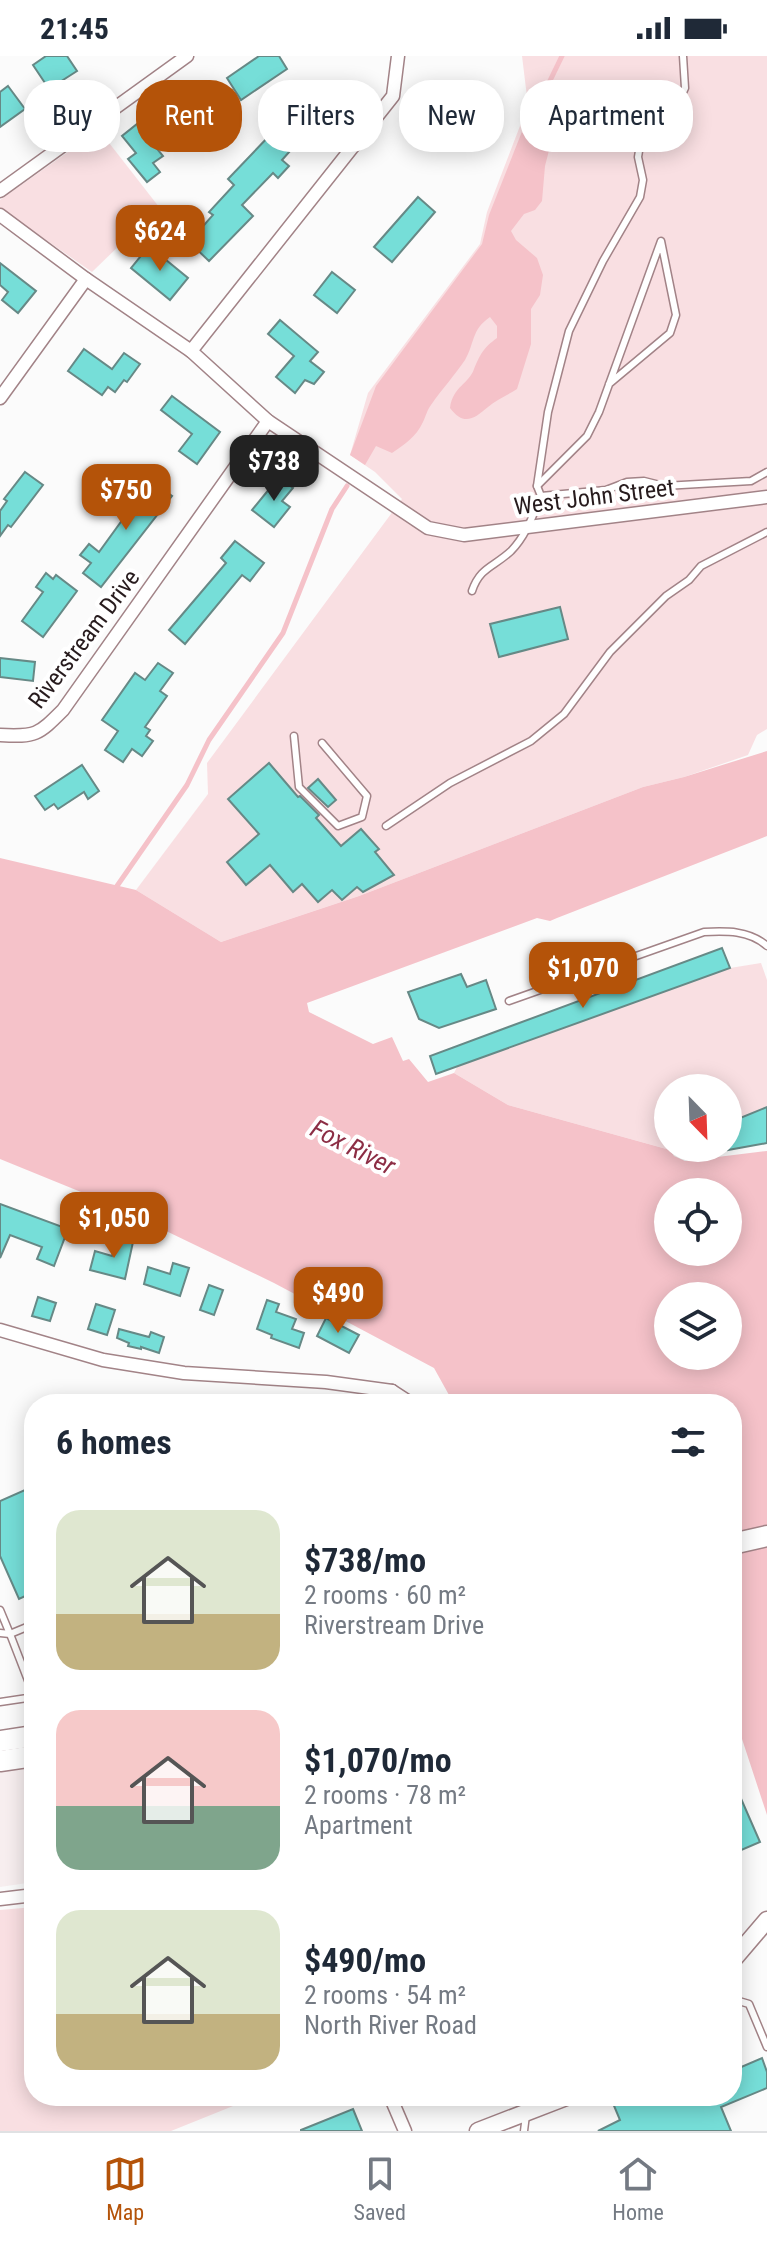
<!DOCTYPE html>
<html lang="en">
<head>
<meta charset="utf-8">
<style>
  :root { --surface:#fff; --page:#f6f6f7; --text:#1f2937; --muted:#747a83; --line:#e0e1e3; --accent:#b45309 }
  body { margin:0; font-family:"Roboto Condensed",sans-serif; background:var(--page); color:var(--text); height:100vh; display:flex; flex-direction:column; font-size:30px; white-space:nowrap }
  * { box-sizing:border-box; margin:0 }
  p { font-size:26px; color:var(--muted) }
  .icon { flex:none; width:44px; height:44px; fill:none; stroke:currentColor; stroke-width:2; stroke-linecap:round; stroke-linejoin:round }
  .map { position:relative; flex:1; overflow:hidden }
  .side { position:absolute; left:24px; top:1338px; width:718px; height:712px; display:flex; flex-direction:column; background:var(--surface); border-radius:32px; box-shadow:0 4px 20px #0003 }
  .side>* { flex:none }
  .guide { position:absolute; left:24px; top:24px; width:720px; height:72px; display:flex; gap:16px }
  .needle { width:52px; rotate:157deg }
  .buttons { position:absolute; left:654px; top:1018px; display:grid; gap:16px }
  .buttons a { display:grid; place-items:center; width:88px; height:88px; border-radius:50%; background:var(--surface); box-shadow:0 4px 20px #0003; font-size:40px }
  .price { position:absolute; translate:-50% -68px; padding:0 18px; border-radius:16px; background:var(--accent); color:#fff; font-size:26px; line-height:52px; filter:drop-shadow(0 2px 4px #0008) }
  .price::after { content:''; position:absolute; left:50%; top:48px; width:24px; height:18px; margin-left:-12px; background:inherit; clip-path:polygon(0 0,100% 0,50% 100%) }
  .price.active { background:#222; color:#fff }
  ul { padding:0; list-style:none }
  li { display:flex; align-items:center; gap:24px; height:200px; padding:0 32px }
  li span { display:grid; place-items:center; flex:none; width:224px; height:160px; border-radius:24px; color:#555 }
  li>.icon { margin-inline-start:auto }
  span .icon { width:96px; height:96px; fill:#fffc; stroke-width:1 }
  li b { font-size:34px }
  h2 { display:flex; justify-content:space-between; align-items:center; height:96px; padding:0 32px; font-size:34px }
  .chip { padding:0 28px; border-radius:32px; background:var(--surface); box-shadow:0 4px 20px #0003; font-size:28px; line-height:72px }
  .chip.active { background:var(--accent); color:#fff }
  .status { display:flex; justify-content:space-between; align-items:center; height:56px; padding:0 40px; background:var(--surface); direction:ltr }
  .status svg { height:22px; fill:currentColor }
  .menu { display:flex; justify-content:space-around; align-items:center; height:112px; border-top:2px solid var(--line); background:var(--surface); font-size:22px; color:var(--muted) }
  .menu a { display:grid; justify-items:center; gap:4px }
  .menu .active { color:var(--accent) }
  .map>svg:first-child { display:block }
  .built { fill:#f7eeef }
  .green { fill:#f9dfe2 }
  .water { fill:#f5c2c9; fill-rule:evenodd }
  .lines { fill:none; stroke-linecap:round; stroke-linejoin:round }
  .stream { stroke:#f5c2c9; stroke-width:5 }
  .building { fill:#76ded8; stroke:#668986; stroke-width:2 }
  .service-casing { stroke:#a28387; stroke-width:9 }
  .minor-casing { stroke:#a28387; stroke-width:15 }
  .tertiary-casing { stroke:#a28387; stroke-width:19 }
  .primary-casing { stroke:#a28387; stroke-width:23 }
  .service { stroke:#fff; stroke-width:6 }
  .minor { stroke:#fff; stroke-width:12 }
  .tertiary { stroke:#fff; stroke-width:16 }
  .primary { stroke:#fff; stroke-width:20 }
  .labels { text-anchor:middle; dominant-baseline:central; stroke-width:8; stroke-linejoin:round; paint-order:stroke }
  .street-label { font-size:24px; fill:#271b1d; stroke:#fff }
  .water-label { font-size:26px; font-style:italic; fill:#8c2e45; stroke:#fff }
</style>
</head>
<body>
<div class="status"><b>21:45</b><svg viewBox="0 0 49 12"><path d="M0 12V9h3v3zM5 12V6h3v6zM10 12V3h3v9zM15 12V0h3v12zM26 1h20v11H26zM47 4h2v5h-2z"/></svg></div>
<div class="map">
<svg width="767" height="2075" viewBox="0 0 767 2075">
  <rect width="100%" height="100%" fill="#fbfbfb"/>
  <!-- built -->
  <path class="built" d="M34,1704V1826L0,1831V1709Z"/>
  <!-- green -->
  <g class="green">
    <path d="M522,0H767V673L757,679L748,699L684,721L643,731L359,840L221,886L136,834L208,738L207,707L402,443L375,416L350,399L368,337L480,188L487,156L528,49Z"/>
    <path d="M99,74L159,151L92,216L0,152V144Z"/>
    <path d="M761,907L767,924V1051L728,1067V1032H668V1092H675L670,1094L508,1049L454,1017L457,1011L730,912Z"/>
    <path d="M34,1851V2040H252L253,2042L171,2075H0V1854Z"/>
  </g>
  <!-- water -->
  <g class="water">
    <path d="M540,30C553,43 548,48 558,59L545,110L542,145L535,154L524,158L511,175L516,184L537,202L543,219L540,239L531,253V288L517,333C508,339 496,344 488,351C475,362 464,371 450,352C453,330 469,328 474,313C480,299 483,292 497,282V270L490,261C471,274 475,287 465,304C455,319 442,333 431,349C427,354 426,360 423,366C416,381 405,388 392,397L376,390L365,409L350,399L376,330L482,188L489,159Z"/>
    <path d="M767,695V780L557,862L550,865L537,862L307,947L309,956L373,988L392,981L403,1005L409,1003L428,1026L454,1017L508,1049L670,1094L674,1100L685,1105L767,1095V1759L742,1683L732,1639V1348H454L434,1312L274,1227L108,1147L0,1103V802L136,834L221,886L359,840L643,731L684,721ZM668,1136H728V1196H668ZM668,1240H728V1300H668Z"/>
  </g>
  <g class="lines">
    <!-- stream -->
    <g class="stream">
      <path d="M545,35L562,0"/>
      <path d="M117,830L187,729L209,684L283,577L332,453L347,430"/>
    </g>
  </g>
  <!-- building -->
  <g class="building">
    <path d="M46,0H67L77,15L49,33L33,9Z"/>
    <path d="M259,0H279L287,13L241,44L227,22Z"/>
    <path d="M8,30L25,53L0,71V36Z"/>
    <path d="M321,30L339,46L311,77L293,61Z"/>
    <path d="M441,32L458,41L441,75L423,66Z"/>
    <path d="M194,33L210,55L187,72L171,49Z"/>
    <path d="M137,68L163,100L153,107L160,116L147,126L128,103L136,97L122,80Z"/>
    <path d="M271,78L290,95L282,104L289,110L278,122L273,117L242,149L253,160L209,205L189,186L213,159L209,156L234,129L228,123Z"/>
    <path d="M418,141L435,156L392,206L374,191Z"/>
    <path d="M149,190L188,222L170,244L131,212Z"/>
    <path d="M0,207L36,235L18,257L2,244L8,236L0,229Z"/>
    <path d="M332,216L355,234L337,257L314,239Z"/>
    <path d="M280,264L318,296L310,305L324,316L314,328L305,324L295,337L276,321L294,300L268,278Z"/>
    <path d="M84,293L112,313L124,297L140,308L127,326L124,324L115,336L108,331L102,339L68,315Z"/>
    <path d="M172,340L220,376L197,408L179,395L192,378L161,354Z"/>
    <path d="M25,416L43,429L11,471L8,469L0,480V455L7,445L4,443Z"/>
    <path d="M279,421L293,432L282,445L290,451L274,471L252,454Z"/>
    <path d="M150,424L172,440L101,531L83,517L91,507L80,499L89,488L99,496L128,456L118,449L128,436L136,442Z"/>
    <path d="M235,485L264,507L250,525L242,519L185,588L169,574L226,507L221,502Z"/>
    <path d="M46,517L53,523L56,519L77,535L43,581L22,565L43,536L36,531Z"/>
    <path d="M560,551L568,583L499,601L490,568Z"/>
    <path d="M0,602L35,606L33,625L0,621Z"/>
    <path d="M158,607L173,617L160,635L167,640L145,671L150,674L146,680L153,685L142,700L132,693L123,706L105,694L118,675L102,664L135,617L145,624Z"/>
    <path d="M269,707L298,741L300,740L319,759L316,762L341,790L361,773L379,793L375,796L394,819L363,836L357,831L342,844L332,834L318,846L302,828L293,836L270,809L246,829L227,806L259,778L228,743Z"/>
    <path d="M82,709L99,735L88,743L84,736L58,753L54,748L45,754L35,740Z"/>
    <path d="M318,723L336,744L328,751L308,732Z"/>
    <path d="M722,892L730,912L436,1018L430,1000Z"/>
    <path d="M461,918L467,931L486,924L496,953L439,972L419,963L408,936Z"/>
    <path d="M767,1051V1087L728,1094V1067Z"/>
    <path d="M0,1148L68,1173L54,1210L37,1203L42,1191L10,1179L0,1202Z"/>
    <path d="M117,1182L133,1186L125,1223L90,1214L95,1195L112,1200Z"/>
    <path d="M173,1207L189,1212L180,1240L144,1228L148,1211L170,1218Z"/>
    <path d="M209,1229L223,1234L214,1259L200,1254Z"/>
    <path d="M38,1241L56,1247L50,1265L32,1260Z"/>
    <path d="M267,1244L279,1248L276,1256L296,1263L292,1273L304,1277L299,1292L271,1282L272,1279L257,1273Z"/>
    <path d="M96,1248L115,1254L107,1279L88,1273Z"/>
    <path d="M326,1262L359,1279L349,1297L317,1280Z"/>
    <path d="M119,1273L149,1281L151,1276L164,1281L159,1297L141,1291V1293L128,1290L129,1287L117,1282Z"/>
    <path d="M34,1430V1536L19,1543L0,1500V1445Z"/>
    <path d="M732,1722L760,1786L732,1798Z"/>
    <path d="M762,2002L767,2016V2032L721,2051L731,2075H598L620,2064L612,2045L623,2040H732V2015Z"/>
    <path d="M353,2053L362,2075H301V2074Z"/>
  </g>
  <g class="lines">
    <!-- service casing -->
    <g class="service-casing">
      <g id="service">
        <path d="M537,430L587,380L599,356L661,185L676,259L670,277L609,328"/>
        <path d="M541,440L606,434L627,426L644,425L664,430L751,425L767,416"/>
        <path d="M472,535C480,511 494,511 511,495C526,480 533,459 541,440L537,430L548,356L569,275L603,205L640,141L643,124L638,101L641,83L649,70L680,43L685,32L683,0"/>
        <path d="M294,680L299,731L338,770L362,761L367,740L322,687"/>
        <path d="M386,770L450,727L531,685L564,658L610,596L666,540L689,524L701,510L767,476"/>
        <path d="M509,945L704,876C726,875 749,874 767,890"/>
        <path d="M0,1554L10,1578L0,1577"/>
        <path d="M34,1568L10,1578L34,1640"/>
        <path d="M0,1646L34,1641"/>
        <path d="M732,1943L749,1948L767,1991"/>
        <path d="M524,2075L526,2059"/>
      </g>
    </g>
    <!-- minor casing -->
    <g class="minor-casing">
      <g id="minor">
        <path d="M0,135L187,0"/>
        <path d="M0,159L86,223L191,295L268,365L428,472L464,479L767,441"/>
        <path d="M191,295L393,40L398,0"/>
        <path d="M0,342L86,223"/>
        <path d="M0,679C36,681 38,679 63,654L268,365"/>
        <path d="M0,1274L103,1304L184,1317L326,1326L392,1335L412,1348"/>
        <path d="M376,1348L392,1335"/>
        <path d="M0,1843L34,1839"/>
        <path d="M390,2040L405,2075"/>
      </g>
    </g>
    <!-- tertiary casing -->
    <g class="tertiary-casing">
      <g id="tertiary">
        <path d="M732,1905L767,1864"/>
        <path d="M478,2075L569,2040"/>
      </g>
    </g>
    <!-- primary casing -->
    <g class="primary-casing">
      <g id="primary">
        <path d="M732,1488L767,1480"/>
        <path d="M0,1685L34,1680"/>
        <path d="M0,1705L34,1700"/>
      </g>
    </g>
    <!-- service -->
    <use href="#service" class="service"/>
    <!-- minor -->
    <use href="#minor" class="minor"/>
    <!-- tertiary -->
    <use href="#tertiary" class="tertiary"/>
    <!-- primary -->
    <use href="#primary" class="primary"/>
  </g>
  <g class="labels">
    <!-- street labels -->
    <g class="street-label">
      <text transform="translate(594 441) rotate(-7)">West John Street</text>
      <text transform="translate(84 583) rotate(-53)">Riverstream Drive</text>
    </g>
    <!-- water labels -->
    <g class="water-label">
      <text transform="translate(353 1091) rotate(27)">Fox River</text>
    </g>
  </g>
</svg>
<div class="buttons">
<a><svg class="needle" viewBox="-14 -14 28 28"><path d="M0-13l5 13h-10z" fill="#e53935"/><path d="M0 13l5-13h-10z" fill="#747a83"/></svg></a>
<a><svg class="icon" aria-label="locate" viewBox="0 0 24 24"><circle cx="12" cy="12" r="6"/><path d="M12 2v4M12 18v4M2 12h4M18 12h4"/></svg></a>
<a><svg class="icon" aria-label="layers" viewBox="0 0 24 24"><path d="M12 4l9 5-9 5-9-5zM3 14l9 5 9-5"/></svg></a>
</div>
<b class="price" style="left:160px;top:217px">$624</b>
<b class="price active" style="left:274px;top:447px">$738</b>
<b class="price" style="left:126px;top:476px">$750</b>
<b class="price" style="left:583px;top:954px">$1,070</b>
<b class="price" style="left:114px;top:1204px">$1,050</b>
<b class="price" style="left:338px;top:1279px">$490</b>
<div class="guide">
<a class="chip">Buy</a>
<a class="chip active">Rent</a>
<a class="chip">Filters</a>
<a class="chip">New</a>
<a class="chip">Apartment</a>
</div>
<section class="side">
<h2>6 homes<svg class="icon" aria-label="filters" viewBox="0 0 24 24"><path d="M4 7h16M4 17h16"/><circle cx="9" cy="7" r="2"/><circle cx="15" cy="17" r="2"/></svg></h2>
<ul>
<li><span style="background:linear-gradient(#dfe7d0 65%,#c2b280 0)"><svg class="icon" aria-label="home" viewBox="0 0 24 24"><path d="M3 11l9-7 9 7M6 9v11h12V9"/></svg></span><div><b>$738/mo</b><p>2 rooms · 60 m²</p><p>Riverstream Drive</p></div></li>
<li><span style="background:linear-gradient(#f6c9c9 60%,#7fa58c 0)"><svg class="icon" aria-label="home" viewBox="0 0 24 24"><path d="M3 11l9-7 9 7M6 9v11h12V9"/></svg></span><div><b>$1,070/mo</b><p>2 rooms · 78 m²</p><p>Apartment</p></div></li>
<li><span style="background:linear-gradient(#dfe7d0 65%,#c2b280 0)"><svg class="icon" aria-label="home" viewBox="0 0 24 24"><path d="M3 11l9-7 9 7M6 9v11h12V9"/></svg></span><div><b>$490/mo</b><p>2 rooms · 54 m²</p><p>North River Road</p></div></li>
</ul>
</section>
</div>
<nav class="menu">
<a class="active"><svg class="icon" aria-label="map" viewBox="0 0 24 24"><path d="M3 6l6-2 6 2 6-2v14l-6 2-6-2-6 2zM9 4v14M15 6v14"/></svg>Map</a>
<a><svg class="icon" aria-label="saved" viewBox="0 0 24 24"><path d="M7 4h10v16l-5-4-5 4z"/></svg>Saved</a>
<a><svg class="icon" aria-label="home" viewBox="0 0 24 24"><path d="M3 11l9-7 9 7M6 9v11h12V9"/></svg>Home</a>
</nav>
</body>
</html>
